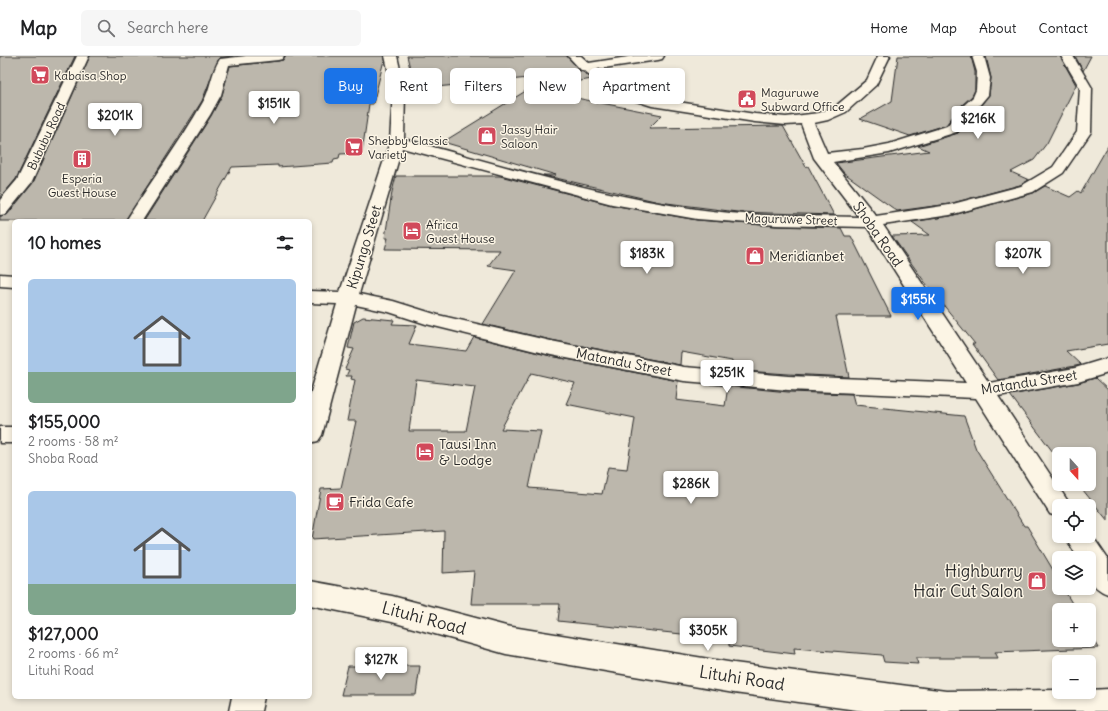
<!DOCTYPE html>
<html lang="en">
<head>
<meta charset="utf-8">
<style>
  :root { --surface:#fff; --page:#f6f6f6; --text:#202124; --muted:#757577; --line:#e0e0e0; --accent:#1a73e8 }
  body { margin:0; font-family:Delius,sans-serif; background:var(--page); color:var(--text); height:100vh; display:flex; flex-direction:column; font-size:15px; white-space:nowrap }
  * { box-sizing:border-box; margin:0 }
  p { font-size:13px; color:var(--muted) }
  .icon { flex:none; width:22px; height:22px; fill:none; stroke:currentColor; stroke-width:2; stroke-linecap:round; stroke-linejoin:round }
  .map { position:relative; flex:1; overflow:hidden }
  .details { position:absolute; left:12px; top:163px; width:300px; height:480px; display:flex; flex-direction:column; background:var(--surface); border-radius:6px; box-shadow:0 2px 6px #0003 }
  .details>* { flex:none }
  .top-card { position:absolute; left:324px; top:12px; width:380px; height:36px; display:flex; gap:8px }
  .needle { width:26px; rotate:159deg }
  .buttons { position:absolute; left:1052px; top:391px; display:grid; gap:8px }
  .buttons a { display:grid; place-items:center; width:44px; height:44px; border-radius:6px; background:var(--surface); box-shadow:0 2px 6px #0003; font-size:20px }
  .price { position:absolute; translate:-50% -34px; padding:0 9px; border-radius:4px; background:#fff; color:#222; font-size:13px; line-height:26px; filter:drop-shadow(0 1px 2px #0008) }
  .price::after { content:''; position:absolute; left:50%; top:24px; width:12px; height:9px; margin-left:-6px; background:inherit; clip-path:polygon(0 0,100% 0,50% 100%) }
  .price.current { background:var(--accent); color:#fff }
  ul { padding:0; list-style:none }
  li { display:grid; align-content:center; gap:8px; height:212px; padding:0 16px }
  li span { display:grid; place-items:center; height:124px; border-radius:6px; color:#555 }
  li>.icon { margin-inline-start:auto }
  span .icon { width:72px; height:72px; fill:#fffc; stroke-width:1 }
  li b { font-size:17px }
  h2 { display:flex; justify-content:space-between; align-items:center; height:48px; padding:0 16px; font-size:17px }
  .chip { padding:0 14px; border-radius:6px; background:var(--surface); box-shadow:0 2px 6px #0003; font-size:14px; line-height:36px }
  .chip.current { background:var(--accent); color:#fff }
  header { display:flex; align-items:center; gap:24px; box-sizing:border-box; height:56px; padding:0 20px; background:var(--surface); border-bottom:1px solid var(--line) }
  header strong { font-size:19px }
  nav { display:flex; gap:22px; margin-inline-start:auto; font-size:14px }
  .search { width:280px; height:36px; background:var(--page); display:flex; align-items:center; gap:10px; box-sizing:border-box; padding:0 14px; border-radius:6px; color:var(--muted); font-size:15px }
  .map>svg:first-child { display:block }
  .building { fill:#bcb7ac; stroke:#2b2b2b; fill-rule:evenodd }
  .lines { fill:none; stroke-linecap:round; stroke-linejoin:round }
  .street-casing { stroke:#2b2b2b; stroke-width:3 }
  .secondary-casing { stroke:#2b2b2b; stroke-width:3 }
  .street { fill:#fcf5e5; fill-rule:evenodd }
  .secondary { fill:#fcf5e5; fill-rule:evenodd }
  .labels { text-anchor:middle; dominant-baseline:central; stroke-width:3; stroke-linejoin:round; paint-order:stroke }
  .far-poi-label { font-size:12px; fill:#2b2b2b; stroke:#fcf5e5; text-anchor:start }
  .far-street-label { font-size:12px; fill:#2b2b2b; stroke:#fcf5e5 }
  .street-label { font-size:14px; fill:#2b2b2b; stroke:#fcf5e5 }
  .poi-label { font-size:14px; fill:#2b2b2b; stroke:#fcf5e5; text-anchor:start }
  .near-poi-label { font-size:17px; fill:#2b2b2b; stroke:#fcf5e5; text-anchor:end }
  .near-street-label { font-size:17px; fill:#2b2b2b; stroke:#fcf5e5 }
</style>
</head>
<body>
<header>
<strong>Map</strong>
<div class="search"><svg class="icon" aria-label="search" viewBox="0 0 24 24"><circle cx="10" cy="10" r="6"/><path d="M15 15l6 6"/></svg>Search here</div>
<nav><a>Home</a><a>Map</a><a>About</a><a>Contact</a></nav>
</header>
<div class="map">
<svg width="1108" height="655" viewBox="0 0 1108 655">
  <rect width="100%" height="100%" fill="#efe9da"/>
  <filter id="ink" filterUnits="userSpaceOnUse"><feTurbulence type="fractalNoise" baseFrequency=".025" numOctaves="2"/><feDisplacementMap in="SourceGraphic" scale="8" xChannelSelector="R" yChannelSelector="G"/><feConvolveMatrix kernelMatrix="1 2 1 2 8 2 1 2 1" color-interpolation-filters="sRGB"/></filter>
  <g filter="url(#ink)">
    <!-- building -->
    <g class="building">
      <path d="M0,0H75L16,123L0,142Z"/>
      <path d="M90,0H233L219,2L202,45L125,165H0V160L7,159L33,127Z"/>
      <path d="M285,0H384V4L373,48H369L362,97L340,98L339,102L334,103L333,107L278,111V109L232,111L202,165H144L211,60L222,39L230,10L278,5L283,4Z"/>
      <path d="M407,0H567L580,15L583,16L592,23L531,33L662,59L649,72L783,70L806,111L808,110L834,159L737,156L659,146L543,119H556L443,86L550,20L415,33Z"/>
      <path d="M898,0H971L975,16V34L972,40L962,49L946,69L910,80L860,63L892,45Z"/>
      <path d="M986,0H1060L1076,29L1047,87L1034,104L1011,116L1029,124L1020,129L949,148L897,155L844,117L836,107L929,95L918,90L958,77L989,39L991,22Z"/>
      <path d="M1075,0H1091L1083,15Z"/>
      <path d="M1108,90V288L1066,295L1081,309L998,324L972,288H975L924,225L892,180L930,179L912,166L950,160L1033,137L1045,130L1070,141L1078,135L1081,137Z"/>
      <path d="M396,120H500L612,149L697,164L776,170L841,172L845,180H851L891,260H836L849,321L788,318L731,314L732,305L681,296L680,309L551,284L483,268L516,214L488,210L500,194L385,193L388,182H385L392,136Z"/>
      <path d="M363,261L394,264L392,268L417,269L409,288L466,295L474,281L551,300L678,325L676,344L725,350L728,330L788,336L852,338L855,349L964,360L976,393L1024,470H1027L1059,524V532H1063L1076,554H1059V584H1089V575L1099,592L995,596L998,602H916L918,608L884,606L882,599L794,592L795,598L729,590V583L558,565L560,548H471L474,515L443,517L444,475L312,483L321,433L341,432L356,365H347L355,324L351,323L352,320H346L349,314L345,313L354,293L348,292L354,266ZM531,317L575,327L566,348L635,362L627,413L608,411L602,438L529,432L541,375L501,373ZM416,324L475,331L466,375H409Z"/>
      <path d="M1095,322L1108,334V465L1078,428H1089V398H1059V404L1010,339L1078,327Z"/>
      <path d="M348,610H420L416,639H341Z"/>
    </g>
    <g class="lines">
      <!-- street casing -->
      <g class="street-casing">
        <g id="street">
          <path d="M246,0H284L282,3L278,4L229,9L221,39L210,59L142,165H126C151,125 180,87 203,46C211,33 211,16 220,3Z"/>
          <path d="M385,0H397L405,35L404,83C501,109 597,139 696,153C750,161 805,160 859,161L814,102L801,68L786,69L755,66L652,50L608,36L584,14H581L568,0H581L589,7L634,0H664L662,3L658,4L597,13L618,30L659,43L755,58L786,61L819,57L836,50L867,24L878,0H890L876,29L846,56L828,64L814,67L827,97L863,93L889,88L947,70L963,50L973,41L976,34L977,16L972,0H984L990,22L988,39L957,76L889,97L833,106L876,160L949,149L1021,130L1053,111L1077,76L1080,32L1061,0H1073L1092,32L1091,76L1063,117L1033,136L950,159L883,169L989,327L1075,312L1108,302V317L1078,326L998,340L1071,450H1059V461L1050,458L976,342L788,334L684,325L551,299L426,268L389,256L356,249L322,379L318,385L310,387V339L337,248L310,247V235L340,236L390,86L393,35ZM402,92L612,148L697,163L776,169L867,171L966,327L788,320L684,311L551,285L438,259L393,245L359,238Z"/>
          <path d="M0,218L14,219V231L0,230Z"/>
          <rect x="0" y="371" width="14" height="16"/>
          <path d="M1089,475L1108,503V538C1089,531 1089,520 1089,502H1078L1065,480H1089Z"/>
          <path d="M310,525L392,540L506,570L734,607L946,635L1059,634V636H1089V634L1108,633V655H864L734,637L506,598L392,566L310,549Z"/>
          <path d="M232,641H264L261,655H229Z"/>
        </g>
      </g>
      <!-- secondary casing -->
      <g class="secondary-casing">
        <path id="secondary" d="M77,0H89L32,126L6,158L0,159V144L17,124Z"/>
      </g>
      <!-- street -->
      <use href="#street" class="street"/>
      <!-- secondary -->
      <use href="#secondary" class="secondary"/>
    </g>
  </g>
  <!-- icons -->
  <defs>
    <g id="supermarket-square" transform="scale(1)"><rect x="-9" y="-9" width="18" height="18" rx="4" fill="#d1495b" stroke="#fcf5e5"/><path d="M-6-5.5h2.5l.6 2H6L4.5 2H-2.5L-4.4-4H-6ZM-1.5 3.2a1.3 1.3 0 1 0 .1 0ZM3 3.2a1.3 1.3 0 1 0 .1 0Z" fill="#fff"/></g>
    <g id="civic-square" transform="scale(1)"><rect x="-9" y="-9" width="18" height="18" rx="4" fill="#d1495b" stroke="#fcf5e5"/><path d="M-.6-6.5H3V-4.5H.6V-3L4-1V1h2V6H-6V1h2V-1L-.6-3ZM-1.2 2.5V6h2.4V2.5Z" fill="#fff"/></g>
    <g id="shop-square" transform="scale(1)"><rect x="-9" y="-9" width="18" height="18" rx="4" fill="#d1495b" stroke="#fcf5e5"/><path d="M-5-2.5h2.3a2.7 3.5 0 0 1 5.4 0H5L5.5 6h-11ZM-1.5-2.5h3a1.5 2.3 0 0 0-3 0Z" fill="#fff"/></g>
    <g id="building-square" transform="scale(1)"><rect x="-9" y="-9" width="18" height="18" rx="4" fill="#d1495b" stroke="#fcf5e5"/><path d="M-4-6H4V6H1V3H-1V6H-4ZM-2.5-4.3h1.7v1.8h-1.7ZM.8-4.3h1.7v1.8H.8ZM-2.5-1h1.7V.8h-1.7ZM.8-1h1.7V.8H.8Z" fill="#fff"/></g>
    <g id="hotel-square" transform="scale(1)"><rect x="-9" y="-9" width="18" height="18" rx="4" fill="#d1495b" stroke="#fcf5e5"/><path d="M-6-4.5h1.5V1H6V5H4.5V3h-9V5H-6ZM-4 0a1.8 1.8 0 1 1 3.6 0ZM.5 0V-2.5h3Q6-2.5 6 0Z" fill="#fff"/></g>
    <g id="cafe-square" transform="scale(1)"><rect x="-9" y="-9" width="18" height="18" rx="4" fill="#d1495b" stroke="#fcf5e5"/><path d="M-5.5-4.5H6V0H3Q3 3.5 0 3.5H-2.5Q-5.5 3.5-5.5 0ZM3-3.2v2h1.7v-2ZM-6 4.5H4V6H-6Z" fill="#fff"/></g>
  </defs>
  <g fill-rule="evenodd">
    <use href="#supermarket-square" x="40" y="19"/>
    <use href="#civic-square" x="747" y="43"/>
    <use href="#shop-square" x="487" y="80"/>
    <use href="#supermarket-square" x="354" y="91"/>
    <use href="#building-square" x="82" y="103"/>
    <use href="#hotel-square" x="412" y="175"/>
    <use href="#shop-square" x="755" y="200"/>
    <use href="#hotel-square" x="425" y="396"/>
    <use href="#cafe-square" x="335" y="446"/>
    <use href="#shop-square" x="1037" y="525"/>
  </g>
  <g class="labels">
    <!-- far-poi labels -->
    <g class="far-poi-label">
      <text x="54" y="19">Kabaisa Shop</text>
      <text x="761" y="36">Maguruwe<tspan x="761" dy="14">Subward Office</tspan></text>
      <text x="501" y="73">Jassy Hair<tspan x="501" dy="14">Saloon</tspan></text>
      <text x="368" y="84">Shebby Classic<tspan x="368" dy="14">Variety</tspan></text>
      <text x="82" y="122" text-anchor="middle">Esperia<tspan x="82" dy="14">Guest House</tspan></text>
      <text x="426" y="168">Africa<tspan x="426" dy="14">Guest House</tspan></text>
    </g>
    <!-- far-street labels -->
    <g class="far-street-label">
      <text transform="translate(46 80) rotate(-65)">Bububu Road</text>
      <text transform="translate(791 163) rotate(2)">Maguruwe Street</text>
    </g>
    <!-- street labels -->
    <g class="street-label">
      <text transform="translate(878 178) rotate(55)">Shoba Road</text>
      <text transform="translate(364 191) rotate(-73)">Kipungo Steet</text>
      <text transform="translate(624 306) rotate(11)">Matandu Street</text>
      <text transform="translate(1029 326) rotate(-9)">Matandu Street</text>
    </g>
    <!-- poi labels -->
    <g class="poi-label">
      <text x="769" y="200">Meridianbet</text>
      <text x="439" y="388">Tausi Inn<tspan x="439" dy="16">&amp; Lodge</tspan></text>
      <text x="349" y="446">Frida Cafe</text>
    </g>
    <!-- near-poi labels -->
    <g class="near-poi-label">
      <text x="1023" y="515">Highburry<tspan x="1023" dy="20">Hair Cut Salon</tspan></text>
    </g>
    <!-- near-street labels -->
    <g class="near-street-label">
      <text transform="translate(424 562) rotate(15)">Lituhi Road</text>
      <text transform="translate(742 622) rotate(9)">Lituhi Road</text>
    </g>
  </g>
</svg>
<div class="buttons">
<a><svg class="needle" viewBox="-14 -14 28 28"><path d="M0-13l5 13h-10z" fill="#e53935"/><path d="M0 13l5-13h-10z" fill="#757577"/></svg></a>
<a><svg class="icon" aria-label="locate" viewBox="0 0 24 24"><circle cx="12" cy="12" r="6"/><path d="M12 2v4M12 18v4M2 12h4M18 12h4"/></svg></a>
<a><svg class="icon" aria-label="layers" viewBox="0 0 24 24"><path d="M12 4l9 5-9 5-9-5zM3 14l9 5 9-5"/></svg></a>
<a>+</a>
<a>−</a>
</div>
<b class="price" style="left:274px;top:69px">$151K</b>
<b class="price" style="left:115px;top:81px">$201K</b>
<b class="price" style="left:978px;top:84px">$216K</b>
<b class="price" style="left:647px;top:219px">$183K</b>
<b class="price" style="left:1023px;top:219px">$207K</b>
<b class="price current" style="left:918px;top:265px">$155K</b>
<b class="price" style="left:727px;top:338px">$251K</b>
<b class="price" style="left:691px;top:449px">$286K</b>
<b class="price" style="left:708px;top:596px">$305K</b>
<b class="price" style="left:381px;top:625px">$127K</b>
<div class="top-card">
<a class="chip current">Buy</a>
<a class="chip">Rent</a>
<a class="chip">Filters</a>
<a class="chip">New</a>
<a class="chip">Apartment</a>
</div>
<section class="details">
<h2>10 homes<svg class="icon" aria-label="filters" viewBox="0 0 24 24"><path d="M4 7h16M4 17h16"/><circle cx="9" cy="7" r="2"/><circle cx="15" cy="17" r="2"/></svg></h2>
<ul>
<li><span style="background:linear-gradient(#a9c7e8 75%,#7fa58c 0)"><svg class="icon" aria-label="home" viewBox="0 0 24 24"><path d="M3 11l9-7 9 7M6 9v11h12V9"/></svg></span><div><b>$155,000</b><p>2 rooms · 58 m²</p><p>Shoba Road</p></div></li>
<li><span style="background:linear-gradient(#a9c7e8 75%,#7fa58c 0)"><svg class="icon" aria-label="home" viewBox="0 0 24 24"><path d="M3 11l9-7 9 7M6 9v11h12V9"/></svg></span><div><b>$127,000</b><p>2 rooms · 66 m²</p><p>Lituhi Road</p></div></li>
</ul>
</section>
</div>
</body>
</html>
